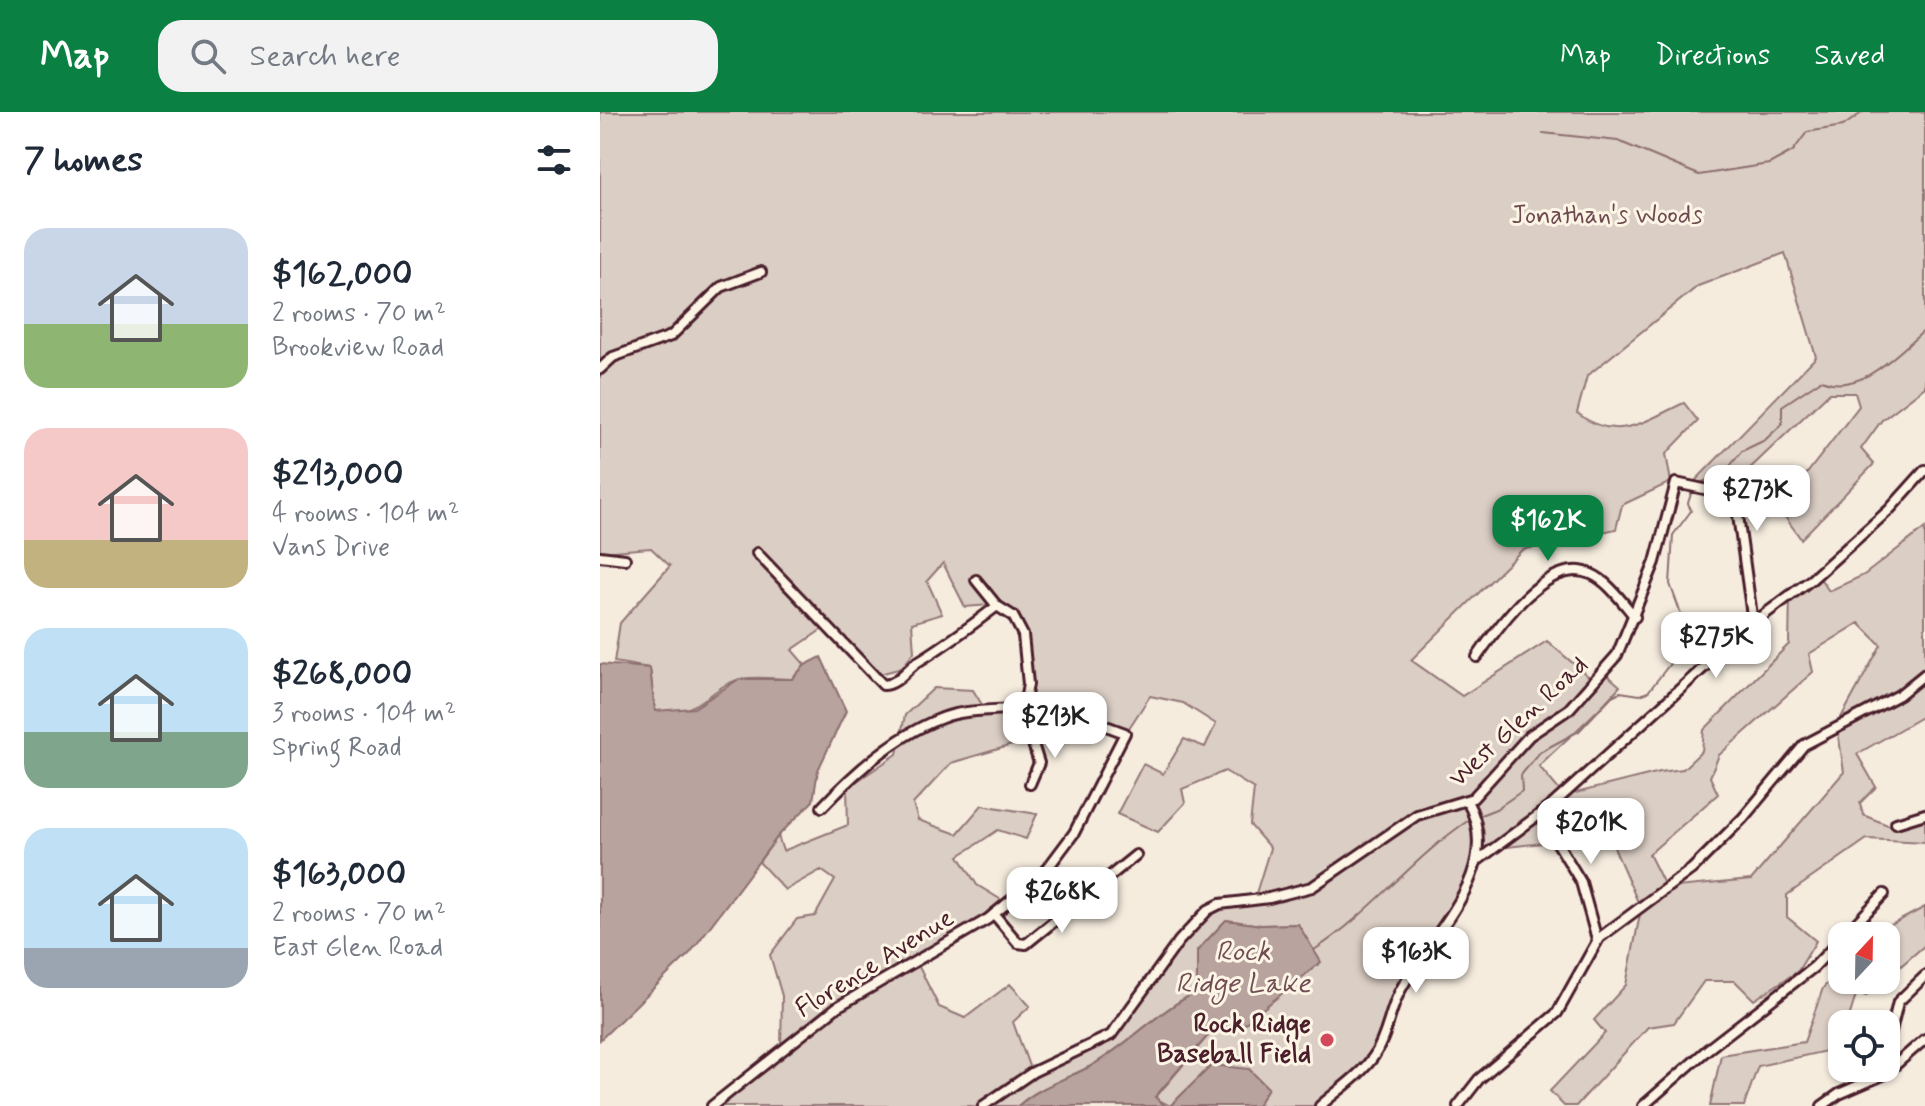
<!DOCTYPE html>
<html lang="en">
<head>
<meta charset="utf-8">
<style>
  :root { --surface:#fff; --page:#f2f2f3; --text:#1f2937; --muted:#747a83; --accent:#0b8043 }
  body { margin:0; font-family:Mynerve,sans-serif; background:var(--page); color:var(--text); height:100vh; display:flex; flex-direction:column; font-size:30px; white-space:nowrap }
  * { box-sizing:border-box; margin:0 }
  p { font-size:26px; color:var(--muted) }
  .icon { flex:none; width:44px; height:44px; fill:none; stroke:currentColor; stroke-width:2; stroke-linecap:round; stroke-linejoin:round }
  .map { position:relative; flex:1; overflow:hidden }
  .side { display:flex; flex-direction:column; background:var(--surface); width:600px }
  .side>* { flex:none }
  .needle { width:52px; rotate:22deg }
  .buttons { position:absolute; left:1228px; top:810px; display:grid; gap:16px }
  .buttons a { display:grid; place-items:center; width:72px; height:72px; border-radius:16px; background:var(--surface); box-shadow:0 2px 6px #0004; font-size:40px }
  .price { position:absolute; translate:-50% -68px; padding:0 18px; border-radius:16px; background:#fff; color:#222; font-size:26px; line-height:52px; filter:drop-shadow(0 2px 4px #0008) }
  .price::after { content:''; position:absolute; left:50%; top:48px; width:24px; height:18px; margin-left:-12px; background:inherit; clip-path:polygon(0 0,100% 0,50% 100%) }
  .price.current { background:var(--accent); color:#fff }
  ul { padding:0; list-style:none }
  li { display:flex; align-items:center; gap:24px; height:200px; padding:0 24px }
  li span { display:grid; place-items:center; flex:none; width:224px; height:160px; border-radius:24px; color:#555 }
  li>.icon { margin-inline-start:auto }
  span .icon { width:96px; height:96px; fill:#fffc; stroke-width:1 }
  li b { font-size:34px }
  h2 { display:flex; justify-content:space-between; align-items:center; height:96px; padding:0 24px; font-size:34px }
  header { display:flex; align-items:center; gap:48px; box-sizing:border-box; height:112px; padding:0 40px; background:var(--accent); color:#fff }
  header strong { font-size:38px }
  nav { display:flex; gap:44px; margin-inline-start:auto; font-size:28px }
  .search { width:560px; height:72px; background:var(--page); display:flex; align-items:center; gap:20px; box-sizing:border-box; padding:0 28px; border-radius:24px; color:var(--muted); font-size:30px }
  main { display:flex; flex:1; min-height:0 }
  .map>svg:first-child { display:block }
  .green { fill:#dbcec4; stroke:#927678; stroke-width:2; fill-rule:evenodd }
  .water { fill:#b8a39e; stroke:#8c6e70; stroke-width:2 }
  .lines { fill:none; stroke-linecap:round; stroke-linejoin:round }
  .stream { stroke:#8c6e70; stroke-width:2 }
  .minor-casing { stroke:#4a1f2b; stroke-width:14 }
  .minor { stroke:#fcf5e5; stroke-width:8 }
  .poi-dot { fill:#d1495b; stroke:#fcf5e5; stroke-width:3 }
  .labels { text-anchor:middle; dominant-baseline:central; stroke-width:6; stroke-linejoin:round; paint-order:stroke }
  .park-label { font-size:26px; fill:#6e4b51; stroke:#fcf5e5 }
  .street-label { font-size:26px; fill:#4a1f2b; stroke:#fcf5e5 }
  .poi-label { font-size:26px; font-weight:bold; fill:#4a1f2b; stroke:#fcf5e5; text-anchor:end }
  .water-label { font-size:28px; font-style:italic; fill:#704d53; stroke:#fcf5e5 }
</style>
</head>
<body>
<header>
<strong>Map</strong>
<div class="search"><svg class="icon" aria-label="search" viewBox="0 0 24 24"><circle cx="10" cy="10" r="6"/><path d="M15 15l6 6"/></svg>Search here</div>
<nav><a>Map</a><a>Directions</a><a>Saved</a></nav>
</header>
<main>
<section class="side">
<h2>7 homes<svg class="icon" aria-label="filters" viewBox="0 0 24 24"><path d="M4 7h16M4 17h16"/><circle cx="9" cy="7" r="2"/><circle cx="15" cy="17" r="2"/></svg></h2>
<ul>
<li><span style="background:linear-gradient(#c9d6e8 60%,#8fb573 0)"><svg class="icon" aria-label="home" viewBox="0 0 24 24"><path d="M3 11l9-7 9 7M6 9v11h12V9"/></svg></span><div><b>$162,000</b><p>2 rooms · 70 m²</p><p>Brookview Road</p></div></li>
<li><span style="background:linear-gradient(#f6c9c9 70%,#c2b280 0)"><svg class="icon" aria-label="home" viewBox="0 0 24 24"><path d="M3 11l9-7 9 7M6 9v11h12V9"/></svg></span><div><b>$213,000</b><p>4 rooms · 104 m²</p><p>Vans Drive</p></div></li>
<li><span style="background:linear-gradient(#bfe0f5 65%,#7fa58c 0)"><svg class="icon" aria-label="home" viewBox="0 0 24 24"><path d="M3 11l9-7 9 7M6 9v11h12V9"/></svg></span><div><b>$268,000</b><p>3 rooms · 104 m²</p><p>Spring Road</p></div></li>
<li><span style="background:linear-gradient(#bfe0f5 75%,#9aa5b1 0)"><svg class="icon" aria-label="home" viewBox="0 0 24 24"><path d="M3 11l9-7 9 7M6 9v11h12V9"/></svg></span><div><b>$163,000</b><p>2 rooms · 70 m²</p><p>East Glen Road</p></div></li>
</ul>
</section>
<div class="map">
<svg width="1325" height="994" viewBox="0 0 1325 994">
  <rect width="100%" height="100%" fill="#f5ecde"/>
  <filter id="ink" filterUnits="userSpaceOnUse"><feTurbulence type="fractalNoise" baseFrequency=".0125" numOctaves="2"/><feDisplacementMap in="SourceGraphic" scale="16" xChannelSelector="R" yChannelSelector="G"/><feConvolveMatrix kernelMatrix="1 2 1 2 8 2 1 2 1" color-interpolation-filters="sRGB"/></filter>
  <g filter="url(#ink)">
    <!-- green -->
    <g class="green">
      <path d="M0,0H1325V275L1282,308L1261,337L1274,352L1201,427L1173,388L1198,373L1259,294L1255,281H1229L1123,382L1092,372L1216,245L1185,141L1098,174L987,264L977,301C1017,332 1044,309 1084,291L1098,309L1066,342L1071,370L1022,393L1016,417L922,438L811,548L862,584L947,529L995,570L1004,560L1020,574C995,604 967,626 939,654L964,684L1060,660L1083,657L1102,639L1104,618L1189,532L1190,483L1217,462L1229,479L1264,463L1325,416V603L1257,642L1276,675L1260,691L1263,703L1295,716L1325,701V730L1267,727L1187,783V805L1216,829L1198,859L1154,888L1135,869H1104L1074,911L1048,915L976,994H964L950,979L1005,921L994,908L1026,873L1041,797L1009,724L887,737L852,804L804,871L775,945L723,994H657L668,976L612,953L570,994L555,986L611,920L643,913L698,812L661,813L626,808L597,839V880C557,899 528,933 489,955C464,968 439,975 418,994H112L181,937L182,884L170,843L197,807L215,804L235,768L221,758L185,778L159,750L178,724L183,739L248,713L247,676L297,642L305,603L334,576L373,578L384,596L423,591L422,538L406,496L402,492L365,495L343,451L327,469L342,502L312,511L314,540L302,556L276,563L227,514L192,538L205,553L192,567C176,567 157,564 141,567C111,573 100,606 55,599L50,556L14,550L20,511L70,454L51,436L0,440ZM1259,511L1281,533L1237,613L1244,660L1151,768L1066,776L1049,742L1118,682L1110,665L1119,643L1213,560L1209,542ZM550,584L583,591L616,612L605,635L584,627L563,662L543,652L517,702L558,720L585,691L582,677L625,659L654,677L650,713L670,736L653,791L606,801L519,918L433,965L413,910L430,894L410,872L365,906L339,895L315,847L408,792L377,773L359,744L398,718L426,727L437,702L382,693L357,722L318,708L313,692L351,651L480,613L527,619Z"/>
      <path d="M1325,795V833L1286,867V824H1270Z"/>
      <path d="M1242,855V868H1285L1266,884L1257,880L1247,912H1242L1240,936L1158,954L1144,994H1110L1121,943L1204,930L1223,876Z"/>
    </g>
    <!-- water -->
    <g class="water">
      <path d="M221,545L246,599L218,658L213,689L178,724L90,841L0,928V552L50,556L55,599L94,596L139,567H192L205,553Z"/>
      <path d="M626,808L661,813L698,812L721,850L643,913L611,920L555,985L565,994H418C439,975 464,968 489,955C528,934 557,899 597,880V839Z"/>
      <path d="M612,953L649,957L668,976L657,994H570Z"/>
    </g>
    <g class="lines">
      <!-- stream -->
      <g class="stream">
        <path d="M943,21L1018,29L1099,63L1169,52L1193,39L1207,20L1243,14L1263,0"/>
        <path d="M1101,371L1126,359L1142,339L1165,328L1182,312V294L1221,268C1261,284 1297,241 1325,218"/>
        <path d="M878,704L896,697L922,679L921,663L940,640L979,619L1012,584L1020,580L1040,583L1048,580L1083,535L1081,502L1070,472L1073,423L1091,399L1088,391L1091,382L1097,379"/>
        <path d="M714,838C772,801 812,746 869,708"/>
      </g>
      <!-- minor casing -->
      <g class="minor-casing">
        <g id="minor">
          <path d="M0,257L13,245L71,224L121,175L161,160"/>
          <path d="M157,441L283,573C298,573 307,556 319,549C347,532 371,514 397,494L413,504L423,523L428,572L423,601L439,651L430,672"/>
          <path d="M0,444L25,447"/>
          <path d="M376,468L397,494"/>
          <path d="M877,545C897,516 948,443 991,462C1008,469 1023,491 1035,505"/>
          <path d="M222,695C254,661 298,622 342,606C367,596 397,600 423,595"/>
          <path d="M940,702L981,770L997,828"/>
          <path d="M1296,711L1325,702"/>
          <path d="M877,749L952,693L1153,511L1212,467L1289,398L1325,358"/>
          <path d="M394,802L418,831L426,832L536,743"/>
          <path d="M1286,940L1298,890L1325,864"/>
          <path d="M112,994L237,895L388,807L444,761L474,721L525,621L498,611L429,620"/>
          <path d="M383,994L433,960L511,923L579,829L608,798L620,792L669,786L712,775L817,703L873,686L929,624L969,597L1017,543L1055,450L1076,371L1132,383L1136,389L1153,511"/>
          <path d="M720,994C738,978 760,964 774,944C787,925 789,901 799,881C828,823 907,760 867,689"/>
          <path d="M858,994L879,967L957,901L999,826L1092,757L1143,706L1204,633L1299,583L1325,562"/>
          <path d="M1043,994L1108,937L1214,855L1284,782"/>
          <path d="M1222,994L1239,982L1285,962L1325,927"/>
        </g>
      </g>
      <!-- minor -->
      <use href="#minor" class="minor"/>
    </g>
  </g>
  <!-- markers -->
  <circle class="poi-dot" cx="727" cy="928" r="8"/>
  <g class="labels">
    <!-- park labels -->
    <g class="park-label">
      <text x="1007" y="104">Jonathan's Woods</text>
    </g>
    <!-- street labels -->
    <g class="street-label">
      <text transform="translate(919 610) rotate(-43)">West Glen Road</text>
      <text transform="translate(275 852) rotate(-32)">Florence Avenue</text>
    </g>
    <!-- poi labels -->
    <g class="poi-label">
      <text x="711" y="913">Rock Ridge<tspan x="711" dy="30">Baseball Field</tspan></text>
    </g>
    <!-- water labels -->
    <g class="water-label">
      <text x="643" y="840">Rock<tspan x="643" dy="32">Ridge Lake</tspan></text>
    </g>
  </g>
</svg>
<div class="buttons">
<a><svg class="needle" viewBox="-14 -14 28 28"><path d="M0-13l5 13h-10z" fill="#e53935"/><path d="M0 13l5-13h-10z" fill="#747a83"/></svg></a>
<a><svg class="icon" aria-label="locate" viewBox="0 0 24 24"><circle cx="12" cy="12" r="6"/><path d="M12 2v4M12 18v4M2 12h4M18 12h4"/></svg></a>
</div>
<b class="price" style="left:1157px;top:421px">$273K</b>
<b class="price current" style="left:948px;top:451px">$162K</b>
<b class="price" style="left:1116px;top:568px">$275K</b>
<b class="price" style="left:455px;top:648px">$213K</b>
<b class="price" style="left:991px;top:754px">$201K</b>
<b class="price" style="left:462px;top:823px">$268K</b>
<b class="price" style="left:816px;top:883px">$163K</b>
</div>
</main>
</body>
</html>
